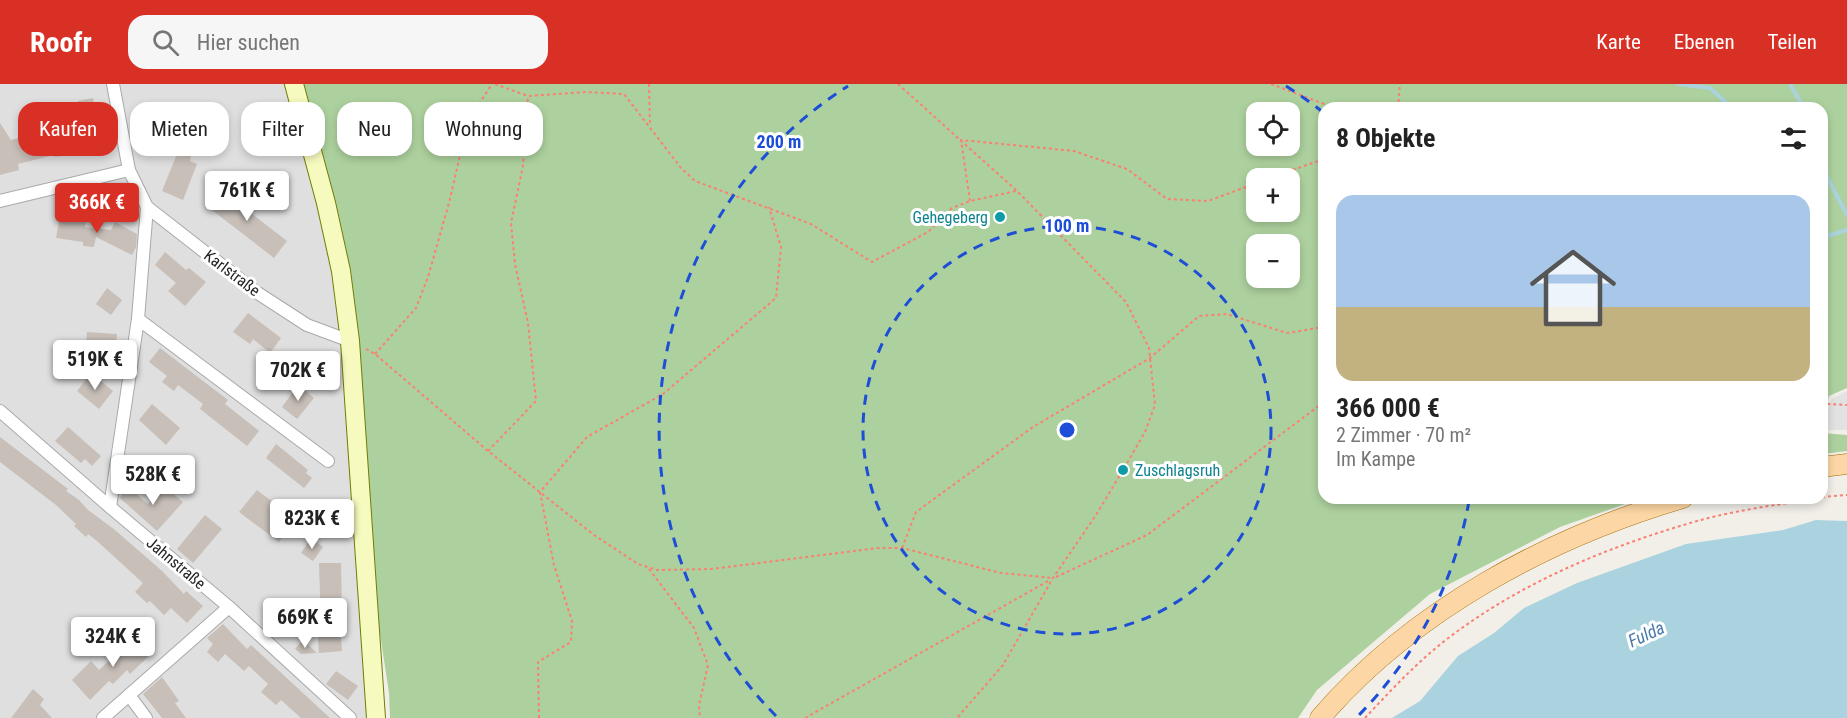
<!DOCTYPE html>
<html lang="de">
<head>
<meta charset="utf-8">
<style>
  :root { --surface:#fff; --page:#f6f6f6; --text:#222; --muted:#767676; --line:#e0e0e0; --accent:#d93025 }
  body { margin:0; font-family:"Roboto Condensed",sans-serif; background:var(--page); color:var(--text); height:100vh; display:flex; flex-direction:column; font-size:22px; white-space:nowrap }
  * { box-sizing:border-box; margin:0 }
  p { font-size:20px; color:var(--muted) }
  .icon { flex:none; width:33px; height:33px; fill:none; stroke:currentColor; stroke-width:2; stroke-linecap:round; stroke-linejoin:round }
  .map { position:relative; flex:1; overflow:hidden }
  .panel { position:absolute; left:1318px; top:18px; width:510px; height:402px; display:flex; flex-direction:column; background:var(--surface); border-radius:18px; box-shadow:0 3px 9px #0003 }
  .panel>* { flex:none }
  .guide { position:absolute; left:18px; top:18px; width:570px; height:54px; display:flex; gap:12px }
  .buttons { position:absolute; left:1246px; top:18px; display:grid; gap:12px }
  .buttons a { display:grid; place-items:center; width:54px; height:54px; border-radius:12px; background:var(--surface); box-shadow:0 3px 9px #0003; font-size:30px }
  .price { position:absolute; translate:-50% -51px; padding:0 14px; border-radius:6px; background:#fff; color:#222; font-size:20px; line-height:39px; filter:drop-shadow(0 2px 3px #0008) }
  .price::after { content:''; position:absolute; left:50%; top:36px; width:18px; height:14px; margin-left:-9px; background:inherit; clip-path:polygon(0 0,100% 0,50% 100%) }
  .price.on { background:var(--accent); color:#fff }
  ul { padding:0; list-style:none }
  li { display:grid; align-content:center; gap:12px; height:318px; padding:0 18px }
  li+li { border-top:2px solid var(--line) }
  li span { display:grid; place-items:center; height:186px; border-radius:18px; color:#555 }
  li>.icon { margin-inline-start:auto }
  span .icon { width:108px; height:108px; fill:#fffc; stroke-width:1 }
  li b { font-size:26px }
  h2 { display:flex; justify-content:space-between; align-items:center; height:72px; padding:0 18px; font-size:26px }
  .pill { padding:0 21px; border-radius:18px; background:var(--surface); box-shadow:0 3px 9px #0003; font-size:21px; line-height:54px }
  .pill.on { background:var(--accent); color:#fff }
  header { display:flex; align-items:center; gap:36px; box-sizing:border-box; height:84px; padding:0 30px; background:var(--accent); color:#fff }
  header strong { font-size:28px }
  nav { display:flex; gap:33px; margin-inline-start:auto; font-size:21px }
  .search { width:420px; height:54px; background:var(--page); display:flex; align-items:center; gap:15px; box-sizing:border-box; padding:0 21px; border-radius:18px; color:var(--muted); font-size:22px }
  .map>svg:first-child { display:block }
  .residential { fill:#e0dfdf }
  .forest { fill:#add19e; fill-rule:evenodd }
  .parking { fill:#e2e2e2 }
  .water { fill:#aad3df }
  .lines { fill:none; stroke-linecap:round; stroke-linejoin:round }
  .stream { stroke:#aad3df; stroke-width:4 }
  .building { fill:#c7bfb8 }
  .minor-casing { stroke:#a9a9a9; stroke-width:14 }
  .secondary-casing { stroke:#707d05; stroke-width:20 }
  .primary-casing { stroke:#a06b00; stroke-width:21 }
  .path { stroke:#fa8072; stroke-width:2; stroke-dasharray:3 3; stroke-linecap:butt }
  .minor { stroke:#fff; stroke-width:12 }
  .secondary { stroke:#f7fabf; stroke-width:18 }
  .primary { stroke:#fcd6a4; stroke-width:20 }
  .ring { fill:none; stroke:#1d4ed8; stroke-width:3; stroke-dasharray:10 8 }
  .culture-dot { fill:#0f9aa8; stroke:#fff; stroke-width:2 }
  .labels { text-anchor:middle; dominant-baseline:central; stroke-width:6; stroke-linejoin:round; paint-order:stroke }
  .culture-label { font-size:16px; fill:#0d838f; stroke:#fff; text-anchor:end }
  .street-label { font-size:16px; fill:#222; stroke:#fff }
  .water-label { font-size:18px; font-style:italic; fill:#4a7aab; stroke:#fff }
  .centre { fill:#1d4ed8; stroke:#fff; stroke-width:3 }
  .ring-label { font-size:18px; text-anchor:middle; font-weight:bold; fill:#1d4ed8; stroke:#fff; stroke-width:6; stroke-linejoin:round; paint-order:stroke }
</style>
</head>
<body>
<header>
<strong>Roofr</strong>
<div class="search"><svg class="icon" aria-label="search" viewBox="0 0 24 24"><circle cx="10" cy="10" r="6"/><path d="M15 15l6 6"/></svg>Hier suchen</div>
<nav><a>Karte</a><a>Ebenen</a><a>Teilen</a></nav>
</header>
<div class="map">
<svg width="1847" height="634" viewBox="0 0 1847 634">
  <rect width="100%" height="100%" fill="#f2efe9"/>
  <!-- residential -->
  <path class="residential" d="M0,0H293L342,220L386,634H0Z"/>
  <!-- forest -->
  <g class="forest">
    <path d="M295,0H1847V304L1829,312L1823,332L1822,24H1324V414H1642L1560,443L1430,510L1317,606L1298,634H390L389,609L369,477L343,214ZM1257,28H1290V62H1257ZM1257,94H1290V128H1257ZM1257,160H1290V194H1257Z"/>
    <path d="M1822,349L1847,351V367L1823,370Z"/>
  </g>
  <!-- parking -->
  <path class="parking" d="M1847,307V346H1823V338L1832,315Z"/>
  <!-- water -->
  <path class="water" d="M1816,436L1847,437V634H1392L1420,617L1458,572L1494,549L1524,524L1577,499L1686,460L1783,446Z"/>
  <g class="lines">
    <!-- stream -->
    <g class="stream">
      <path d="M1678,0L1710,4L1732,24"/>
      <path d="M1790,0L1804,24"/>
      <path d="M1822,78L1828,95L1847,131"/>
      <path d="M1822,145L1827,152L1847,146"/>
    </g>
  </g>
  <!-- building -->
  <g class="building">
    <path d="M93,14L100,55L76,59L78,69L55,73L54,71L18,80L19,86L0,91V39L11,56L41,48L42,52L83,44L78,17Z"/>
    <path d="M161,22L198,29L190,77L197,80L183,116L162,107L181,60H177L179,54L156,50Z"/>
    <path d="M224,102L241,116L238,119L287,157L274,174L208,123Z"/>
    <path d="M60,132L86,136L85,143L111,146L115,138L137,150L136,163L132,171L96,153L94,163L83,162V158L56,154Z"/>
    <path d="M165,168L186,186L189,184L206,198L185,222L168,207L176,199L155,181Z"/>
    <path d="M107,204L122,216L111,231L96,220Z"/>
    <path d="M248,229L281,254L270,269L253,255L250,260L233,248Z"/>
    <path d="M87,248L117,250L114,280L96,278L98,262L86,261Z"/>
    <path d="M160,264L228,316L225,320L259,347L247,362L200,325L203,320L178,301L174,307L162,298L167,292L149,278Z"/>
    <path d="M91,289L113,307L99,325L77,307Z"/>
    <path d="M298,301L314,314L297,335L282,323Z"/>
    <path d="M152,320L180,344L166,361L139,336Z"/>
    <path d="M68,343L101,372L92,382L85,375L81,379L55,357Z"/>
    <path d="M0,353L68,405L66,407L79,416L88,426L115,446L162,487L184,510L186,507L203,522L187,539L171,524L164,531L150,517L147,519L135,508L143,499L97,457L88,450L86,453L74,442L76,440L56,421L0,378Z"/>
    <path d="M276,360L308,386L306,389L312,394L304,404L266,374Z"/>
    <path d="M127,402L148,420L164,402L183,418L157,447L120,414Z"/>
    <path d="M257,406L278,422L275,426L292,440L279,458L239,428Z"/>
    <path d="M205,431L222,445L193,479L177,465Z"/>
    <path d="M311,454L323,463L313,477L301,469Z"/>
    <path d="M319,479H341L342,531H339L342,567L319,569L317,542H321Z"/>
    <path d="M223,540L247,565L251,561L330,634H301L281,616L276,621L261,608L268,600L249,582L244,587L225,570L218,578L207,568L213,560L207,554Z"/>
    <path d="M137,550L153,568L130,590L127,586L113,600L109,597L90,616L72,596L91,577L99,586Z"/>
    <path d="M303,556L317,569L301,570L295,565Z"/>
    <path d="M336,587L358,602L348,616L326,600Z"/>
    <path d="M162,593L179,617L175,619L186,634H162L143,610Z"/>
    <path d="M33,605L44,615L40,621L52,634H11Z"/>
  </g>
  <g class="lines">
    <!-- minor casing -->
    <g class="minor-casing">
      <g id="minor">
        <path d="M113,0L129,86"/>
        <path d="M0,117L129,86L147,123L256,208L307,241L350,257"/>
        <path d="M138,235L328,377"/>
        <path d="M0,327L110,423L229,523L350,634"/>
        <path d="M110,423L138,235L147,123"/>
        <path d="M129,611L146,634"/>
        <path d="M103,634L229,523"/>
      </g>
    </g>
    <!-- secondary casing -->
    <g class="secondary-casing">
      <path id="secondary" d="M294,0L326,119L341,187L350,257L376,634"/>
    </g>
    <!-- primary casing -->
    <g class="primary-casing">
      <g id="primary">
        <path d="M1822,383L1847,380"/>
        <path d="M1320,634C1413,526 1548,454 1683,414"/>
      </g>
    </g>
    <!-- path -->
    <g class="path">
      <path d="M495,0L528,12L586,8L624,10L681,84L695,97L811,140L872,178L928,148L952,124L970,117L1016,107"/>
      <path d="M649,0L650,42"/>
      <path d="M898,0L1017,107L1126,218L1149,264L1155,321L1145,348L1123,386L1096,431L1053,494L1003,581L957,634"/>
      <path d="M1271,0L1335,24"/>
      <path d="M1398,24L1400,0"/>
      <path d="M1270,94L1324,75"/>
      <path d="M970,117L961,56L1074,67L1127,85L1167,115L1208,117L1257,99"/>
      <path d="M366,265L375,270L488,367L594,451L638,480L657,486L711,485L878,464H902L1001,489L1053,494"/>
      <path d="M375,270L416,224L428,193L449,119L468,37L492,0"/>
      <path d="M1822,323L1828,320L1847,321"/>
      <path d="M488,367L536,317L528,239L515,180L511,139L523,82L528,12"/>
      <path d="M1822,413L1847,411"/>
      <path d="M902,464L916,428L1033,343L1150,274L1199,232L1227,230L1287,249L1324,243"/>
      <path d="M649,485L694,544L708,581L699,621L700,634"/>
      <path d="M1056,493L1147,451L1324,318"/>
      <path d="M539,634L538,578L571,558L572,537L554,481L540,408L587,353L663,310L776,214L781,163L769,123"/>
      <path d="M805,634L1050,496"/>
      <path d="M1365,634C1392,605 1419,576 1451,552C1524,497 1610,462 1697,437C1736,426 1778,421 1818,414"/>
    </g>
    <!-- minor -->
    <use href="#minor" class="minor"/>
    <!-- secondary -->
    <use href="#secondary" class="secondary"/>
    <!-- primary -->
    <use href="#primary" class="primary"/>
  </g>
  <!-- distance rings -->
  <g class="ring">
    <circle cx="1067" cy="346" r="204"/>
    <path d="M1469 417A408 408 0 0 1 1358 632M776 632A408 408 0 0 1 848 2M1286 2A408 408 0 0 1 1324 29"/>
  </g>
  <!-- markers -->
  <g class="culture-dot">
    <circle cx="1000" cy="133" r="6"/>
    <circle cx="1123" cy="386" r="6"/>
  </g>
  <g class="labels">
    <!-- culture labels -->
    <g class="culture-label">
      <text x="988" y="133">Gehegeberg</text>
      <text x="1135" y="386" text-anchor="start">Zuschlagsruh</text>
    </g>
    <!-- street labels -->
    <g class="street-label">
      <text transform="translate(232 189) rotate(37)">Karlstraße</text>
      <text transform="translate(176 479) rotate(40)">Jahnstraße</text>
    </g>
    <!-- water labels -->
    <g class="water-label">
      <text transform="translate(1646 550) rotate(-25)">Fulda</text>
    </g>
  </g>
  <circle cx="1067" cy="346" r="9" class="centre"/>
  <g class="ring-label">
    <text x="779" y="64">200 m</text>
    <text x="1067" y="148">100 m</text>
  </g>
</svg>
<div class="buttons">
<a><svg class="icon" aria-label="locate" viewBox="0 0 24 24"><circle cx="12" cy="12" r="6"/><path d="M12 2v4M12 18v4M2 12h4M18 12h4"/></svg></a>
<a>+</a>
<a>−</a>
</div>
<b class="price" style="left:247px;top:138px">761K €</b>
<b class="price on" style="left:97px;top:150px">366K €</b>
<b class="price" style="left:95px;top:307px">519K €</b>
<b class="price" style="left:298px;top:318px">702K €</b>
<b class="price" style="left:153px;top:422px">528K €</b>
<b class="price" style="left:312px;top:466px">823K €</b>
<b class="price" style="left:305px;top:565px">669K €</b>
<b class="price" style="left:113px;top:584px">324K €</b>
<div class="guide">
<a class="pill on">Kaufen</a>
<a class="pill">Mieten</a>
<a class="pill">Filter</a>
<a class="pill">Neu</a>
<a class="pill">Wohnung</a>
</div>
<section class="panel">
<h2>8 Objekte<svg class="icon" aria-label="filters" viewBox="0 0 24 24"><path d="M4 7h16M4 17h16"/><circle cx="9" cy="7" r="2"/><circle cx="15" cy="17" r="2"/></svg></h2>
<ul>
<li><span style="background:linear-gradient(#a9c7e8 60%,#c2b280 0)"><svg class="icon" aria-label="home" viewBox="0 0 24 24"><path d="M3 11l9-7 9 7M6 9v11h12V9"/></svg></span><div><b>366 000 €</b><p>2 Zimmer · 70 m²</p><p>Im Kampe</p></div></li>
</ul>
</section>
</div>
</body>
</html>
